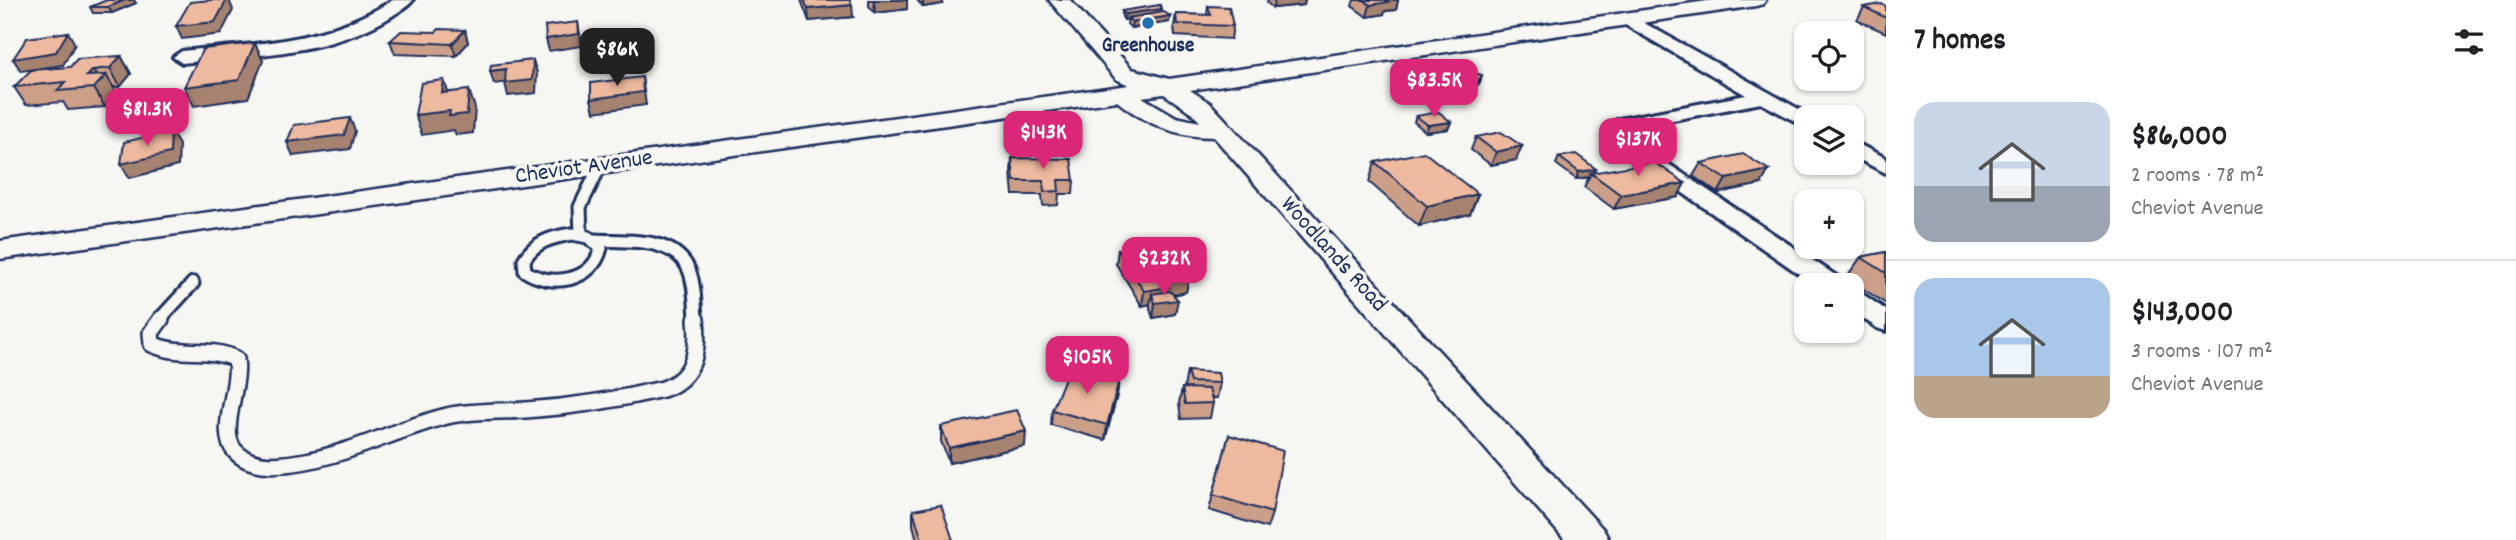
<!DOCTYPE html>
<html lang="en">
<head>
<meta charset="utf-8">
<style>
  :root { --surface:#fff; --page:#f2f2f2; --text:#202124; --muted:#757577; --line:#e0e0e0; --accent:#db2777 }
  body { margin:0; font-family:Dekko,sans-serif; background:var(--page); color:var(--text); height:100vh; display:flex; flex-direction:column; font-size:26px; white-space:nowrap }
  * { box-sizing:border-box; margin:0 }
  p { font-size:23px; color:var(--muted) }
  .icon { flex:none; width:38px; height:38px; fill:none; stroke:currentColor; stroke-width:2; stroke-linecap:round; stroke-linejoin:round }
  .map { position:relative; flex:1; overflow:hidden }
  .details { display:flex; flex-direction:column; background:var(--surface); width:630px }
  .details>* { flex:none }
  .fabs { position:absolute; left:1794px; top:21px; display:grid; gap:14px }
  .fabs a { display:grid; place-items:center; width:70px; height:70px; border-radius:14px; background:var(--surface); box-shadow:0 2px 5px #0004; font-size:35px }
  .price { position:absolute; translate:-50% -60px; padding:0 16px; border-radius:14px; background:var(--accent); color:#fff; font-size:23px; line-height:46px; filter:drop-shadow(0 2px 4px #0008) }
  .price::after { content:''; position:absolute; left:50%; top:42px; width:21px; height:16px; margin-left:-10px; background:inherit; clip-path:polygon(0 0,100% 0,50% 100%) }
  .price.active { background:#222; color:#fff }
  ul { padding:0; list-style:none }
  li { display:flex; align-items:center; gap:21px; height:175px; padding:0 28px }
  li+li { border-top:2px solid var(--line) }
  li span { display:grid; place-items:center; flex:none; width:196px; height:140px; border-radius:21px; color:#555 }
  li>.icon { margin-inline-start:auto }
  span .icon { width:84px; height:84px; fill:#fffc; stroke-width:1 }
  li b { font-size:30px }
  h2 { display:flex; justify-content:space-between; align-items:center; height:84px; padding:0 28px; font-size:30px }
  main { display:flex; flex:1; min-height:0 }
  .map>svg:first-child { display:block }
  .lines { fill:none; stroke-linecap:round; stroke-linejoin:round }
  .service-far1-casing { stroke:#1b2f5e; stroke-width:17 }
  .service-casing { stroke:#1b2f5e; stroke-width:20 }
  .minor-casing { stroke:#1b2f5e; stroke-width:6 }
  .tertiary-casing { stroke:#1b2f5e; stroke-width:5 }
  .service-far1 { stroke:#f6f6f2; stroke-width:11 }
  .service { stroke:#f6f6f2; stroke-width:15 }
  .minor { fill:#f6f6f2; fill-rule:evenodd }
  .tertiary { fill:#f6f6f2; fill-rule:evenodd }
  .wall { fill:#cc9f89; stroke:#1b2f5e; stroke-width:2 }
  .shaded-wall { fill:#a6826f; stroke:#1b2f5e; stroke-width:2 }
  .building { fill:#edb99f; stroke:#1b2f5e; stroke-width:2 }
  .poi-dot { fill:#1f6fb2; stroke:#f6f6f2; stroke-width:2.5 }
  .labels { text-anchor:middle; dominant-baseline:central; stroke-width:7; stroke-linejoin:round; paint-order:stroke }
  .far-poi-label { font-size:21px; font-weight:bold; fill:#1b2f5e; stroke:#f6f6f2 }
  .street-label { font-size:24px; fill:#1b2f5e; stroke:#f6f6f2 }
</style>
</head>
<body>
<main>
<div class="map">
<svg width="1886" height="540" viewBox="0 0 1886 540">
  <rect width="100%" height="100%" fill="#f6f6f2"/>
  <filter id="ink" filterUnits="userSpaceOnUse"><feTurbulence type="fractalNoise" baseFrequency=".0143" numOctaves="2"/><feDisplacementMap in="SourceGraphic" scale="14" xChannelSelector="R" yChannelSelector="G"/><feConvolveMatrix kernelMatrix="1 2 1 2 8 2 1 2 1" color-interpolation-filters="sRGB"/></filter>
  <g filter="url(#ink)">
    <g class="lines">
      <!-- service-far1 casing -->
      <g class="service-far1-casing">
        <g id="service-far1">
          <path d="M572,234L588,237L601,248C593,282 551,288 525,271L524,260C534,242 552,237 572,234Z"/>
          <path d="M581,235L580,207L600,166"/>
          <path d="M595,240C624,242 670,236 687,266C695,279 695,305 696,320"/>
          <path d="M159,320L193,283"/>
        </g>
      </g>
      <!-- service casing -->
      <g class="service-casing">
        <path id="service" d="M161,319L151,333L152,344C179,357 209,346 236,359C241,386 217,432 235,451C252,470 283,465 306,461C355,452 399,428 447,416C473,410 500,412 526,410C570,407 621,399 663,389C695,378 699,349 696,319"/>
      </g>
      <!-- minor casing -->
      <g class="minor-casing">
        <g id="minor">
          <path d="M393,0H413C408,7 399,11 392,16C330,55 252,55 182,63L173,57L182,51C261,43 324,43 393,0Z"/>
          <path d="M1628,14L1813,117H1806V127L1761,103L1632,128L1628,133L1634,141L1841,279L1844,285H1815L1620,149L1608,133L1611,123L1619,119L1746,95L1622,23L1619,19Z"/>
          <path d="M1852,141L1886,158V173L1852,156Z"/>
          <path d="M1852,291L1861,293L1886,310V331L1877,328L1852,311Z"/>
        </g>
      </g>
      <!-- tertiary casing -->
      <g class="tertiary-casing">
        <path id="tertiary" d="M1049,0H1070L1132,69L1169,79L1714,0H1766L1763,4L1756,6L1190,90L1210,103L1603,529L1609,540H1565L1214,137C1176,137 1146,124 1117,101L0,259V241L1129,85L1116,79ZM1164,94L1192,113L1200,122L1176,117L1142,97Z"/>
      </g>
      <!-- service-far1 -->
      <use href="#service-far1" class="service-far1"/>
      <!-- service -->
      <use href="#service" class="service"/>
      <!-- minor -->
      <use href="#minor" class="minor"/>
      <!-- tertiary -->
      <use href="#tertiary" class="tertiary"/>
    </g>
    <!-- wall -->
    <g class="wall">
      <path d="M801,0H833L853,17L809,21Z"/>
      <path d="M869,0H907V9L875,13L869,6Z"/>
      <path d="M917,0H943V4L923,7Z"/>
      <path d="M1268,0H1305L1304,5L1273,8L1267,3Z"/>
      <path d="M1354,0H1398L1396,10L1385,11L1384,14L1367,17L1352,6Z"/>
      <path d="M136,3L112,13H93L90,7Z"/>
      <path d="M1208,6L1233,26L1231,39L1175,36L1174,26L1176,14L1207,15Z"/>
      <path d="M1886,6V33L1857,20L1864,7Z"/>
      <path d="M1122,11L1160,12L1170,16L1169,22L1131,28L1127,24L1128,20H1124L1122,17Z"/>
      <path d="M465,30L468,43L456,56L395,54L390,41L436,32Z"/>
      <path d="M121,56L131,74L120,87H113L117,93L105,107L68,110L63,102L26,105L14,87L70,67Z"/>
      <path d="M1444,71L1480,82L1474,89L1442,78Z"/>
      <path d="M1416,116L1451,122L1448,129L1426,132L1414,122Z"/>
      <path d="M1476,137L1516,160L1491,165L1471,150Z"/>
      <path d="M1559,157L1594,172L1678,197L1614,209L1584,187L1589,177L1576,179L1556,164Z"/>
      <path d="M1012,158L1074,180L1073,194H1059L1058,205L1043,206L1042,195H1013L1011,172Z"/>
      <path d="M1375,162L1478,194L1470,214L1419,226L1369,182Z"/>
      <path d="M1701,163L1761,184L1718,193L1693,176Z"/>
      <path d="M1118,250L1153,265L1189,278L1186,292L1174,295L1175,314L1153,318L1150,309V304L1142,306L1116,264Z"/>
      <path d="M1886,252V303H1885L1846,278L1861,257Z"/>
      <path d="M1187,371L1220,383L1217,398H1212L1213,403L1210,418L1181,419L1179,403L1182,388H1184Z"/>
      <path d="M1119,380L1117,395L1105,440L1051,425L1052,410Z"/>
      <path d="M941,426L1025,446L949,463L941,441Z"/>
      <path d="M1229,435L1272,513L1267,528L1209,510Z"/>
      <path d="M913,510L953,540H917L913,525Z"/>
    </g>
    <!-- shaded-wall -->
    <g class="shaded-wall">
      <path d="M125,0H134L136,3L112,13L108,7Z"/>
      <path d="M227,0H229L233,10L221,34L182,39L176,26Z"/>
      <path d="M884,0H907V9L875,13L874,1Z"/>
      <path d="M923,0H943V4L923,7Z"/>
      <path d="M1275,0H1305L1304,5L1273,8Z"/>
      <path d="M1384,0H1398L1396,10L1385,11L1384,14L1367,17L1370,5Z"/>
      <path d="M852,5L853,17L809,21L808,9Z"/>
      <path d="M1161,9L1160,15L1128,18V20H1124L1125,14Z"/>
      <path d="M1170,16L1169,22L1131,28L1132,22Z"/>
      <path d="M578,22L582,46L549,51L546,39Z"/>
      <path d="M465,30L468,43L456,56L452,44Z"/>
      <path d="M68,32L75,44L63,65L21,71L13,59Z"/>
      <path d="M255,43L263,61L248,98L194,106L184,87Z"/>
      <path d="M121,56L131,74L120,87L110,68Z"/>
      <path d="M533,60L537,73L536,93L508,96L505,83Z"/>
      <path d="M506,69L510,82L494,84L490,71Z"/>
      <path d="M93,70L100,82L106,75L117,93L105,107L87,76Z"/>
      <path d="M1482,75L1480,82L1474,89L1477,83Z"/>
      <path d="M642,77L646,105L594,112L591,99Z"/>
      <path d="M444,80L450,98L469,90L475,108L473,133L456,135L454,130L422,135L415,115L442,93Z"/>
      <path d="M350,118L355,131L350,149L293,156L287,142Z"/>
      <path d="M1451,122L1448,129L1426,132L1428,125Z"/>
      <path d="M171,131L179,145L178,166L129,178L121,164Z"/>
      <path d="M1522,146L1516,160L1491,165L1496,152Z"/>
      <path d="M1596,169L1593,175L1591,173L1589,177L1576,179L1579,172Z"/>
      <path d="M1769,170L1761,184L1718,193L1726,179Z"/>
      <path d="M1685,183L1678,197L1614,209L1621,195Z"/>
      <path d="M1478,194L1470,214L1419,226L1427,206Z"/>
      <path d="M1189,278L1186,292L1167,296L1178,300L1175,314L1153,318L1155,303L1152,294L1150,304L1142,306L1144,291L1166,282Z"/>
      <path d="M1119,380L1117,395L1105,440L1107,425Z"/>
      <path d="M1026,431L1025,446L949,463V448Z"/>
    </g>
    <!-- building -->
    <g class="building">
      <path d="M107,0H125L108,7H90Z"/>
      <path d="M211,0H227L215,22L176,26L190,2Z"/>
      <path d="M804,0H850L852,5L808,9Z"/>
      <path d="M1364,0H1384L1388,2L1370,5Z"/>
      <path d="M1881,4L1886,6V18L1864,7Z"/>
      <path d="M1160,5L1161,9L1125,14L1122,11Z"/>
      <path d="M1208,6L1229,7L1233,26L1177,24L1176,14L1211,15Z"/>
      <path d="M1164,12L1170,16L1132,22L1128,18Z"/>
      <path d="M578,22L579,34L546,39L545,26Z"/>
      <path d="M439,29L465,30L452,44L390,41L401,31L436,32Z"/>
      <path d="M68,32L56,52L13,59L27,38Z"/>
      <path d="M255,43L239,80L184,87L203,49Z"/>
      <path d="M121,56L110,68L93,70L87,76L106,75L94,88L57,91L65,82L14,87L31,70L70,67L77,59Z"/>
      <path d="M533,60L532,80L505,83L506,69L490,71L491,65Z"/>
      <path d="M1449,65L1482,75L1477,83L1444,71Z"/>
      <path d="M642,77L643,92L591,99V83Z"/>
      <path d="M444,80L442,93L469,90L467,114L449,116L450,111L415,115L421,83Z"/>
      <path d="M1439,112L1451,122L1428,125L1416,116Z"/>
      <path d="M350,118L344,135L287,142L294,125Z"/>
      <path d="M171,131L170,153L121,164L124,142Z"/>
      <path d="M1501,132L1522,146L1496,152L1476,137Z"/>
      <path d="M1424,152L1478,194L1427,206L1375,162Z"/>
      <path d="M1576,154L1596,169L1579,172L1559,157Z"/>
      <path d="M1743,154L1769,170L1726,179L1701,163Z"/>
      <path d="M1012,158L1071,159L1074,180H1058L1059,191L1044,192L1043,181H1014Z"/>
      <path d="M1654,162L1685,183L1621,195L1591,173Z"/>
      <path d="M1141,245L1153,265L1173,261L1189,278L1166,282L1169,287L1144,291L1118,250Z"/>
      <path d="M1886,252V273L1861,257Z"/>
      <path d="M1170,291L1178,300L1155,303L1152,294Z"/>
      <path d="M1069,368L1119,380L1107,425L1052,410Z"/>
      <path d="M1187,371L1218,373L1220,383L1190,382Z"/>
      <path d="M1182,388L1209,389L1213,403L1185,404Z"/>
      <path d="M1017,410L1026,431L949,448L941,426Z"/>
      <path d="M1229,435L1283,451L1272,513L1213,495Z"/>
      <path d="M941,505L953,540H922L913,510Z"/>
    </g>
  </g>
  <!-- markers -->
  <circle class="poi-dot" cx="1148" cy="23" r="7"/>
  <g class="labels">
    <!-- far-poi labels -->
    <g class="far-poi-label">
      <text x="1148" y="47">Greenhouse</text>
    </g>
    <!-- street labels -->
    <g class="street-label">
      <text transform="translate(584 168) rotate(-8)">Cheviot Avenue</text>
      <text transform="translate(1333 255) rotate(48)">Woodlands Road</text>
    </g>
  </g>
</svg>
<div class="fabs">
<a><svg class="icon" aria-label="locate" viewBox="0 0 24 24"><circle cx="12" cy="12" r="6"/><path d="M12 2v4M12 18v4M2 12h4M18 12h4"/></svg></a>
<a><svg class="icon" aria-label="layers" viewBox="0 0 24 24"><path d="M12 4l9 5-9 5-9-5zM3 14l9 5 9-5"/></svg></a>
<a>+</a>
<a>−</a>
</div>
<b class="price active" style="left:617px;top:88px">$86K</b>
<b class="price" style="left:1434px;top:119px">$83.5K</b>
<b class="price" style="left:147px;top:148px">$81.3K</b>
<b class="price" style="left:1043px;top:171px">$143K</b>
<b class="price" style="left:1638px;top:178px">$137K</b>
<b class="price" style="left:1164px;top:297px">$232K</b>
<b class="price" style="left:1087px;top:396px">$105K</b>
</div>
<section class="details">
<h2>7 homes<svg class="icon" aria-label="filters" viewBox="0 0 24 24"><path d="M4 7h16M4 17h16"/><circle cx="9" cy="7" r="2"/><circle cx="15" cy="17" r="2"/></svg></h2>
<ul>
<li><span style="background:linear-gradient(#c9d6e8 60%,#9aa5b1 0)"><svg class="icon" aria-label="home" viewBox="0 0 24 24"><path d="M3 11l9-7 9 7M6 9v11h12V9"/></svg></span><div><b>$86,000</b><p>2 rooms · 78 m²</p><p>Cheviot Avenue</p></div></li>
<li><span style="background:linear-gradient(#a9c7e8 70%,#b9a48a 0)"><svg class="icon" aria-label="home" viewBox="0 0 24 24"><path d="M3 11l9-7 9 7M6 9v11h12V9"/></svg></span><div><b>$143,000</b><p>3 rooms · 107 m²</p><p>Cheviot Avenue</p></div></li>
</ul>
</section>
</main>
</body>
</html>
